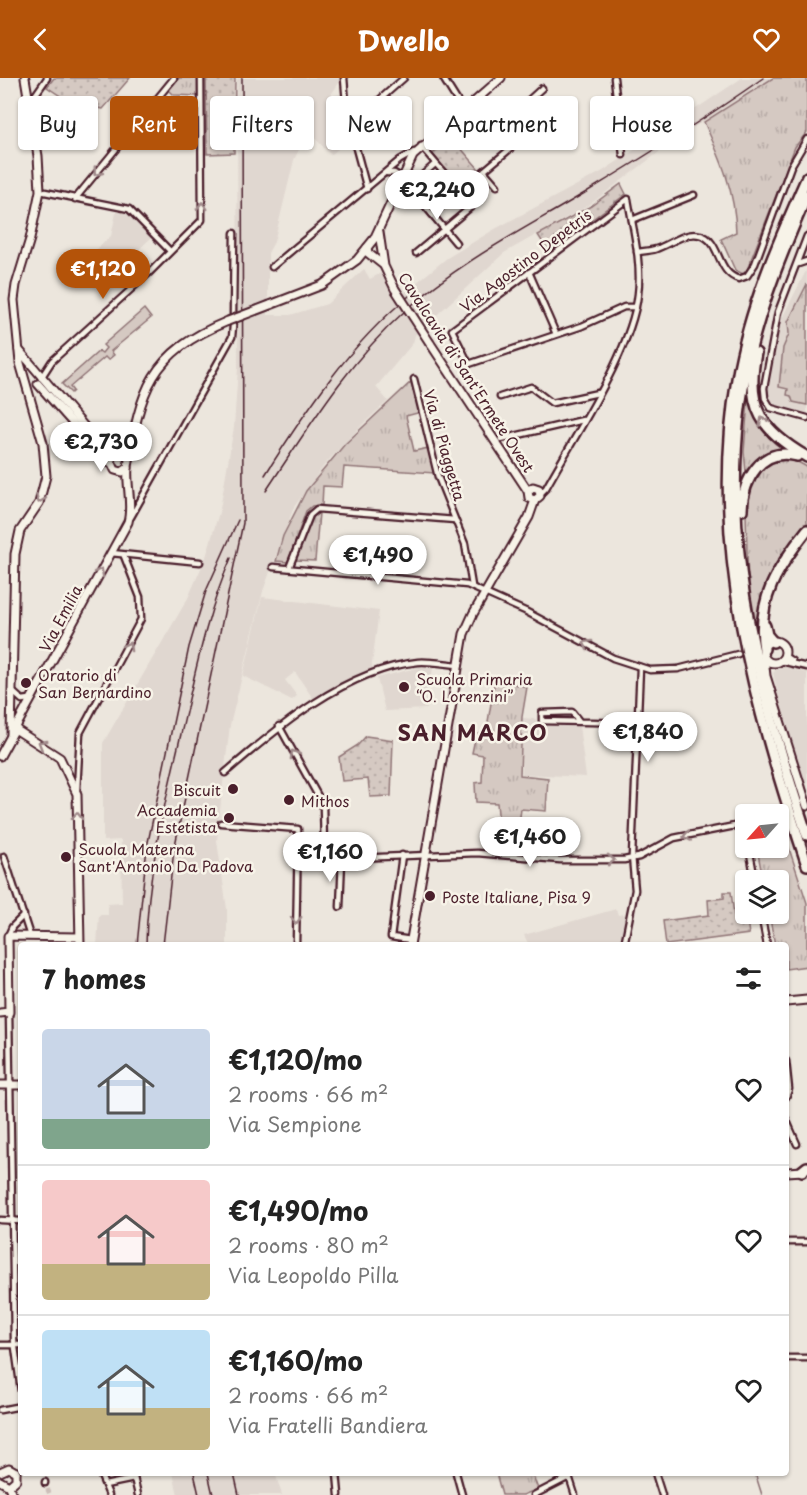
<!DOCTYPE html>
<html lang="en">
<head>
<meta charset="utf-8">
<style>
  :root { --surface:#fff; --page:#f2f2f2; --text:#222; --muted:#767676; --line:#e0e0e0; --accent:#b45309 }
  body { margin:0; font-family:"Playpen Sans",sans-serif; background:var(--page); color:var(--text); height:100vh; display:flex; flex-direction:column; font-size:22px; white-space:nowrap }
  * { box-sizing:border-box; margin:0 }
  p { font-size:20px; color:var(--muted) }
  .icon { flex:none; width:33px; height:33px; fill:none; stroke:currentColor; stroke-width:2; stroke-linecap:round; stroke-linejoin:round }
  .map { position:relative; flex:1; overflow:hidden }
  .side { position:absolute; left:18px; top:864px; width:771px; height:534px; display:flex; flex-direction:column; background:var(--surface); border-radius:6px; box-shadow:0 2px 4px #0004 }
  .side>* { flex:none }
  .guide { position:absolute; left:18px; top:18px; width:771px; height:54px; display:flex; gap:12px }
  .needle { width:39px; rotate:243deg }
  .tools { position:absolute; left:735px; top:726px; display:grid; gap:12px }
  .tools a { display:grid; place-items:center; width:54px; height:54px; border-radius:6px; background:var(--surface); box-shadow:0 2px 4px #0004; font-size:30px }
  .price { position:absolute; translate:-50% -51px; padding:0 14px; border-radius:21px; background:#fff; color:#222; font-size:20px; line-height:39px; filter:drop-shadow(0 2px 3px #0008) }
  .price::after { content:''; position:absolute; left:50%; top:36px; width:18px; height:14px; margin-left:-9px; background:inherit; clip-path:polygon(0 0,100% 0,50% 100%) }
  .price.selected { background:var(--accent); color:#fff }
  ul { padding:0; list-style:none }
  li { display:flex; align-items:center; gap:18px; height:150px; padding:0 24px }
  li+li { border-top:2px solid var(--line) }
  li span { display:grid; place-items:center; flex:none; width:168px; height:120px; border-radius:6px; color:#555 }
  li>.icon { margin-inline-start:auto }
  span .icon { width:72px; height:72px; fill:#fffc; stroke-width:1 }
  li b { font-size:26px }
  h2 { display:flex; justify-content:space-between; align-items:center; height:72px; padding:0 24px; font-size:26px }
  .chip { padding:0 21px; border-radius:6px; background:var(--surface); box-shadow:0 2px 4px #0004; font-size:21px; line-height:54px }
  .chip.selected { background:var(--accent); color:#fff }
  header { display:flex; justify-content:space-between; align-items:center; height:78px; padding:0 24px; background:var(--accent); color:#fff; font-size:27px; font-weight:700 }
  .map>svg:first-child { display:block }
  .built { fill:#e0d7d0 }
  .grass { fill:url(#grass-tufts); stroke:#907476; stroke-width:1.5 }
  .park { fill:url(#park-dots); stroke:#907476; stroke-width:1.5 }
  .lines { fill:none; stroke-linecap:round; stroke-linejoin:round }
  .stream { stroke:#896c6f; stroke-width:1.5 }
  .street-tunnel { stroke:#ccbeb9; stroke-width:4.5; stroke-dasharray:4.5 2; stroke-linecap:butt }
  .street-casing { stroke:#4a1f2b; stroke-width:9 }
  .secondary-casing { stroke:#4a1f2b; stroke-width:11 }
  .highway-casing { stroke:#4a1f2b; stroke-width:14 }
  .street { stroke:#f7f3e8; stroke-width:4.5 }
  .secondary { stroke:#f7f3e8; stroke-width:7 }
  .highway { stroke:#f7f3e8; stroke-width:9 }
  .rail { stroke:#4a1f2b; stroke-width:1.5 }
  .secondary-bridge-casing { stroke:#4a1f2b; stroke-width:11; stroke-linecap:butt }
  .secondary-bridge { stroke:#f7f3e8; stroke-width:7 }
  .oneway { stroke:#a0898a }
  .poi-dot { fill:#4a1f2b; stroke:#f7f3e8; stroke-width:2 }
  .labels { text-anchor:middle; dominant-baseline:central; stroke-width:5; stroke-linejoin:round; paint-order:stroke }
  .street-label { font-size:15px; fill:#4a1f2b; stroke:#f7f3e8 }
  .poi-label { font-size:15px; fill:#4a1f2b; stroke:#f7f3e8; text-anchor:start }
  .district-label { font-size:21px; font-weight:bold; letter-spacing:1.5px; fill:#4a1f2b; stroke:#f7f3e8 }
</style>
</head>
<body>
<header><svg class="icon" aria-label="back" viewBox="0 0 24 24"><path d="M15 5l-7 7 7 7"/></svg>Dwello<svg class="icon" aria-label="heart" viewBox="0 0 24 24"><path d="M12 20l-8-8c-3-5 5-10 8-4 3-6 11-1 8 4z"/></svg></header>
<div class="map">
<svg width="807" height="1417" viewBox="0 0 807 1417">
  <defs>
    <pattern id="grass-tufts" width="24" height="20" patternUnits="userSpaceOnUse" patternTransform="scale(1.5)"><rect width="24" height="20" fill="#d5c9c2"/><path d="M3 7l-1-3M5 7V3M7 7l1-3M15 17l-1-3M17 17v-4M19 17l1-3" fill="none" stroke="#b8aca7"/></pattern>
    <pattern id="park-dots" width="8" height="8" patternUnits="userSpaceOnUse" patternTransform="scale(1.5)"><rect width="8" height="8" fill="#d5c9c2"/><path d="M2 2h.1M6 6h.1" fill="none" stroke="#b8aca7" stroke-width="1.8" stroke-linecap="round"/></pattern>
  </defs>
  <rect width="100%" height="100%" fill="#ece6dd"/>
  <filter id="ink" filterUnits="userSpaceOnUse"><feTurbulence type="fractalNoise" baseFrequency=".0167" numOctaves="2"/><feDisplacementMap in="SourceGraphic" scale="12" xChannelSelector="R" yChannelSelector="G"/><feConvolveMatrix kernelMatrix="1 2 1 2 8 2 1 2 1" color-interpolation-filters="sRGB"/></filter>
  <g filter="url(#ink)">
    <!-- built -->
    <g class="built">
      <path d="M237,0H342L329,20L340,16L349,61L331,77L308,53L294,82L274,164L268,175V237H290L327,226L364,191L370,201L381,195L395,222L447,180L495,151L603,93L742,0H773L683,56L589,127L504,175L415,257L413,265L376,309L388,323L363,346L326,385L294,429L263,513L230,647L221,722L217,763L227,831V867H97L99,837H108V826L122,825L121,762L103,763V665L188,520L206,479L220,431L234,349L238,290Z"/>
      <path d="M120,132L127,135L152,159L116,193L96,172L111,158L116,135Z"/>
      <path d="M807,191V335L779,330L771,322L768,314L781,242Z"/>
      <path d="M262,519L379,533L372,586L373,593L340,606L314,622L295,594L285,602L297,618L292,622L243,598Z"/>
      <path d="M780,588L807,595V713L780,624L773,595Z"/>
      <path d="M420,589H433L431,604L425,619L427,631L385,633L377,600Z"/>
      <path d="M522,640L536,641V648H579L586,699L522,696Z"/>
      <path d="M616,831L618,837L624,836L625,840L619,867H529L524,857Z"/>
      <path d="M173,1395H275L282,1417H178Z"/>
    </g>
    <!-- grass -->
    <g class="grass">
      <path d="M179,0H198V18L174,17L169,12Z"/>
      <path d="M773,0H807V54L795,69L745,197L735,192L721,161L736,154C735,113 721,81 704,44Z"/>
      <path d="M807,206V327L793,324L791,318L787,317L788,311L779,309L783,270L789,256L788,244Z"/>
      <path d="M144,231L151,240L111,273L114,277L108,282L105,279L70,309L73,313L71,315L62,306L99,273L102,275L106,270L103,267Z"/>
      <path d="M413,302L421,334L406,338L414,373L429,370L435,395L344,389L342,409L323,408L322,427L312,428L306,433L288,484L276,483L283,458L306,413L345,366Z"/>
      <path d="M749,309C754,334 759,357 783,371L771,375L746,394L744,374Z"/>
      <path d="M781,380L796,383L807,389V448L771,496L764,512L758,537V570L748,512L746,436L750,407L756,395L771,384Z"/>
      <path d="M319,435L315,483L296,482L312,439Z"/>
      <path d="M495,601L527,609L522,639L520,697L548,700L546,733L521,731L519,746H499L497,725L476,724L475,705L482,704L483,677L472,675L476,656H486Z"/>
      <path d="M781,746L807,825V888L786,891V867H775L769,836H778V802H763L757,770H778L779,747Z"/>
      <path d="M496,1395H532L538,1411L523,1417H502Z"/>
    </g>
    <!-- park -->
    <g class="park">
      <path d="M54,0H130L103,31L71,25L47,9Z"/>
      <path d="M206,0H235L234,75L207,76Z"/>
      <path d="M452,60L478,90L457,107L431,77Z"/>
      <path d="M621,106L626,116L582,149L579,145L561,159L564,163L549,174L538,157L591,128Z"/>
      <path d="M366,658L393,662L391,718L370,719L368,701L342,703L339,679L358,667Z"/>
      <path d="M724,814H731L734,837L746,836L749,856L666,867L663,843L709,837L708,822L724,820Z"/>
    </g>
    <g class="lines">
      <!-- stream -->
      <path class="stream" d="M755,1395L762,1417"/>
      <!-- street-tunnel -->
      <path class="street-tunnel" d="M45,1405L50,1417"/>
      <!-- street casing -->
      <g class="street-casing">
        <g id="street">
          <path d="M344,0L347,37L367,111"/>
          <path d="M443,0L463,32"/>
          <path d="M614,0L623,77"/>
          <path d="M29,26L47,0"/>
          <path d="M350,48L404,0"/>
          <path d="M484,93L497,108"/>
          <path d="M387,95H394L401,99L456,165"/>
          <path d="M409,109L435,86"/>
          <path d="M40,113L129,131L170,173"/>
          <path d="M75,121L174,0"/>
          <path d="M420,121L446,98"/>
          <path d="M432,136L534,51L518,32L542,10"/>
          <path d="M632,142L694,117"/>
          <path d="M807,158L778,234L764,310L765,320L771,330L807,340"/>
          <path d="M637,174C643,173 650,173 656,171C669,167 685,153 700,157C721,162 716,195 739,201L747,198L755,186L791,88L807,61"/>
          <path d="M416,175L472,128L421,68"/>
          <path d="M798,186L807,183"/>
          <path d="M272,189L400,82L414,74"/>
          <path d="M529,194L556,256"/>
          <path d="M233,238L234,155"/>
          <path d="M41,300L52,283L149,195L202,142L201,0"/>
          <path d="M414,301L438,399L465,466L472,508"/>
          <path d="M500,319L531,309L552,325L598,315"/>
          <path d="M501,361L583,342"/>
          <path d="M541,415L546,410C575,357 632,273 638,216C642,185 633,151 628,121L452,252L469,286L582,248L624,229H636"/>
          <path d="M131,439L232,259L233,248"/>
          <path d="M111,475L200,484"/>
          <path d="M273,489L467,507L525,533L613,580L650,592L678,591L738,576"/>
          <path d="M289,490L310,437L317,431L455,442"/>
          <path d="M784,578L792,583"/>
          <path d="M781,583L807,589"/>
          <path d="M13,614L22,622L30,621"/>
          <path d="M579,643L572,634L542,635V643L638,645"/>
          <path d="M279,648L323,727L324,768L304,773"/>
          <path d="M225,695C277,650 346,591 418,584C431,583 445,586 459,587"/>
          <path d="M77,712L80,655L141,541L140,519L124,478"/>
          <path d="M221,745L298,751L296,867"/>
          <path d="M749,770L755,802"/>
          <path d="M299,776L304,773L332,781L477,775L560,782H624L639,779L674,760L745,746L746,751"/>
          <path d="M402,777L391,859L411,862"/>
          <path d="M4,778L30,858"/>
          <path d="M340,829L342,781"/>
          <path d="M761,836L767,867"/>
          <path d="M8,858L12,849L24,837"/>
          <path d="M624,867L635,812L632,778L640,589"/>
          <path d="M9,934L14,1262L21,1313"/>
          <path d="M786,983L789,1011L786,1019"/>
          <path d="M786,1041L797,1066"/>
          <path d="M0,1142L21,1143"/>
          <path d="M786,1164H807"/>
          <path d="M0,1267H21"/>
          <path d="M786,1280H807"/>
          <path d="M0,1332L21,1328"/>
          <path d="M104,1395L101,1398L109,1417"/>
          <path d="M133,1395L138,1417"/>
          <path d="M337,1395L339,1417"/>
          <path d="M456,1395L462,1417"/>
          <path d="M568,1395L575,1417"/>
          <path d="M655,1395L662,1417"/>
          <path d="M45,1404V1405"/>
          <path d="M105,1407L134,1401"/>
          <path d="M534,1417L569,1399"/>
        </g>
      </g>
      <!-- secondary casing -->
      <g class="secondary-casing">
        <g id="secondary">
          <path d="M379,154L384,188L395,211"/>
          <path d="M367,170L368,175L382,186"/>
          <path d="M270,227L322,207L357,182L374,161L413,78L501,0"/>
          <path d="M430,265L528,413L529,420L535,422"/>
          <path d="M19,272L106,374L124,375L129,381"/>
          <path d="M38,306L104,380L111,385"/>
          <path d="M111,383L115,392L122,394L128,390"/>
          <path d="M528,413L533,409L539,411L540,418L535,422"/>
          <circle cx="774" cy="574" r="11"/>
          <path d="M764,579L766,598L807,728"/>
          <path d="M15,651L60,680L77,716L80,867"/>
          <path d="M11,656L15,476L20,453L39,425L46,398L43,365L20,285L14,222L16,207L30,161L40,113L38,78L25,0"/>
          <path d="M0,678L128,444C133,426 126,407 128,389C140,312 150,275 228,243"/>
          <path d="M410,867L464,556L473,536L529,439L535,422"/>
          <path d="M786,924L807,922"/>
          <path d="M0,935L9,934L8,858L79,859"/>
          <path d="M0,1007H21"/>
          <path d="M786,1094L804,1093"/>
          <path d="M0,1394L9,1390L16,1394"/>
          <path d="M0,1403L9,1408"/>
          <path d="M9,1408L16,1402V1394"/>
          <path d="M9,1408L12,1417"/>
        </g>
      </g>
      <!-- highway casing -->
      <g class="highway-casing">
        <g id="highway">
          <path d="M807,99C778,164 749,230 737,301C708,468 755,630 807,787"/>
          <path d="M807,117C785,168 763,220 750,275C711,439 756,602 807,757"/>
          <path d="M756,275C745,330 762,353 807,379"/>
          <path d="M742,432C743,402 761,368 797,378"/>
          <path d="M765,548L767,557L773,564"/>
          <path d="M764,571C756,522 778,489 807,452"/>
          <path d="M802,1093L807,1089"/>
        </g>
      </g>
      <!-- street -->
      <use href="#street" class="street"/>
      <!-- secondary -->
      <use href="#secondary" class="secondary"/>
      <!-- highway -->
      <use href="#highway" class="highway"/>
      <!-- rail -->
      <g class="rail">
        <path d="M265,397C306,332 349,267 409,218"/>
        <path d="M266,413C308,350 348,284 405,233C459,184 521,153 583,116C644,79 705,41 763,0"/>
        <path d="M137,867L147,769L189,569L206,513L238,442"/>
        <path d="M146,867C147,795 165,725 181,656C195,596 206,537 231,480"/>
        <path d="M163,867L174,772L243,445L242,0"/>
        <path d="M194,1395L199,1417"/>
        <path d="M208,1395L213,1417"/>
        <path d="M234,1395L239,1417"/>
      </g>
      <!-- secondary-bridge casing -->
      <g class="secondary-bridge-casing">
        <g id="secondary-bridge">
          <path d="M395,211L430,265"/>
          <path d="M228,243L270,227"/>
        </g>
      </g>
      <!-- secondary-bridge -->
      <use href="#secondary-bridge" class="secondary-bridge"/>
    </g>
    <!-- one-way arrows -->
    <defs><path id="oneway-chevron" d="M-2-3.5L2.5 0L-2 3.5" fill="none" stroke-width="1.6" stroke-linecap="round" stroke-linejoin="round" transform="scale(1.5)"/></defs>
    <g class="oneway">
      <use href="#oneway-chevron" transform="translate(97 94) rotate(129)"/>
      <use href="#oneway-chevron" transform="translate(202 128) rotate(-90)"/>
      <use href="#oneway-chevron" transform="translate(763 343) rotate(-117)"/>
      <use href="#oneway-chevron" transform="translate(40 421) rotate(113)"/>
      <use href="#oneway-chevron" transform="translate(100 494) rotate(-62)"/>
      <use href="#oneway-chevron" transform="translate(587 566) rotate(-151)"/>
      <use href="#oneway-chevron" transform="translate(128 568) rotate(-61)"/>
      <use href="#oneway-chevron" transform="translate(42 666) rotate(-149)"/>
      <use href="#oneway-chevron" transform="translate(294 676) rotate(-119)"/>
      <use href="#oneway-chevron" transform="translate(77 738) rotate(-91)"/>
      <use href="#oneway-chevron" transform="translate(687 758) rotate(169)"/>
      <use href="#oneway-chevron" transform="translate(611 782) rotate(-1)"/>
      <use href="#oneway-chevron" transform="translate(296 842) rotate(91)"/>
    </g>
  </g>
  <!-- markers -->
  <g class="poi-dot">
    <circle cx="26" cy="605" r="6"/>
    <circle cx="404" cy="609" r="6"/>
    <circle cx="233" cy="711" r="6"/>
    <circle cx="289" cy="722" r="6"/>
    <circle cx="229" cy="740" r="6"/>
    <circle cx="66" cy="779" r="6"/>
    <circle cx="430" cy="818" r="6"/>
  </g>
  <g class="labels">
    <!-- street labels -->
    <g class="street-label">
      <text transform="translate(525 182) rotate(-37)">Via Agostino Depetris</text>
      <text transform="translate(467 294) rotate(57)">Cavalcavia di Sant'Ermete Ovest</text>
      <text transform="translate(445 367) rotate(74)">Via di Piaggetta</text>
      <text transform="translate(60 540) rotate(-62)">Via Emilia</text>
    </g>
    <!-- poi labels -->
    <g class="poi-label">
      <text x="38" y="596">Oratorio di<tspan x="38" dy="17">San Bernardino</tspan></text>
      <text x="416" y="600">Scuola Primaria<tspan x="416" dy="17">“O. Lorenzini”</tspan></text>
      <text x="221" y="711" text-anchor="end">Biscuit</text>
      <text x="301" y="722">Mithos</text>
      <text x="217" y="731" text-anchor="end">Accademia<tspan x="217" dy="17">Estetista</tspan></text>
      <text x="78" y="770">Scuola Materna<tspan x="78" dy="17">Sant'Antonio Da Padova</tspan></text>
      <text x="442" y="818">Poste Italiane, Pisa 9</text>
    </g>
    <!-- district labels -->
    <g class="district-label">
      <text x="473" y="654">SAN MARCO</text>
    </g>
  </g>
</svg>
<div class="tools">
<a><svg class="needle" viewBox="-14 -14 28 28"><path d="M0-13l5 13h-10z" fill="#e53935"/><path d="M0 13l5-13h-10z" fill="#767676"/></svg></a>
<a><svg class="icon" aria-label="layers" viewBox="0 0 24 24"><path d="M12 4l9 5-9 5-9-5zM3 14l9 5 9-5"/></svg></a>
</div>
<b class="price" style="left:437px;top:143px">€2,240</b>
<b class="price selected" style="left:103px;top:222px">€1,120</b>
<b class="price" style="left:101px;top:395px">€2,730</b>
<b class="price" style="left:378px;top:508px">€1,490</b>
<b class="price" style="left:648px;top:685px">€1,840</b>
<b class="price" style="left:530px;top:790px">€1,460</b>
<b class="price" style="left:330px;top:805px">€1,160</b>
<div class="guide">
<a class="chip">Buy</a>
<a class="chip selected">Rent</a>
<a class="chip">Filters</a>
<a class="chip">New</a>
<a class="chip">Apartment</a>
<a class="chip">House</a>
</div>
<section class="side">
<h2>7 homes<svg class="icon" aria-label="filters" viewBox="0 0 24 24"><path d="M4 7h16M4 17h16"/><circle cx="9" cy="7" r="2"/><circle cx="15" cy="17" r="2"/></svg></h2>
<ul>
<li><span style="background:linear-gradient(#c9d6e8 75%,#7fa58c 0)"><svg class="icon" aria-label="home" viewBox="0 0 24 24"><path d="M3 11l9-7 9 7M6 9v11h12V9"/></svg></span><div><b>€1,120/mo</b><p>2 rooms · 66 m²</p><p>Via Sempione</p></div><svg class="icon" aria-label="heart" viewBox="0 0 24 24"><path d="M12 20l-8-8c-3-5 5-10 8-4 3-6 11-1 8 4z"/></svg></li>
<li><span style="background:linear-gradient(#f6c9c9 70%,#c2b280 0)"><svg class="icon" aria-label="home" viewBox="0 0 24 24"><path d="M3 11l9-7 9 7M6 9v11h12V9"/></svg></span><div><b>€1,490/mo</b><p>2 rooms · 80 m²</p><p>Via Leopoldo Pilla</p></div><svg class="icon" aria-label="heart" viewBox="0 0 24 24"><path d="M12 20l-8-8c-3-5 5-10 8-4 3-6 11-1 8 4z"/></svg></li>
<li><span style="background:linear-gradient(#bfe0f5 65%,#c2b280 0)"><svg class="icon" aria-label="home" viewBox="0 0 24 24"><path d="M3 11l9-7 9 7M6 9v11h12V9"/></svg></span><div><b>€1,160/mo</b><p>2 rooms · 66 m²</p><p>Via Fratelli Bandiera</p></div><svg class="icon" aria-label="heart" viewBox="0 0 24 24"><path d="M12 20l-8-8c-3-5 5-10 8-4 3-6 11-1 8 4z"/></svg></li>
</ul>
</section>
</div>
</body>
</html>
